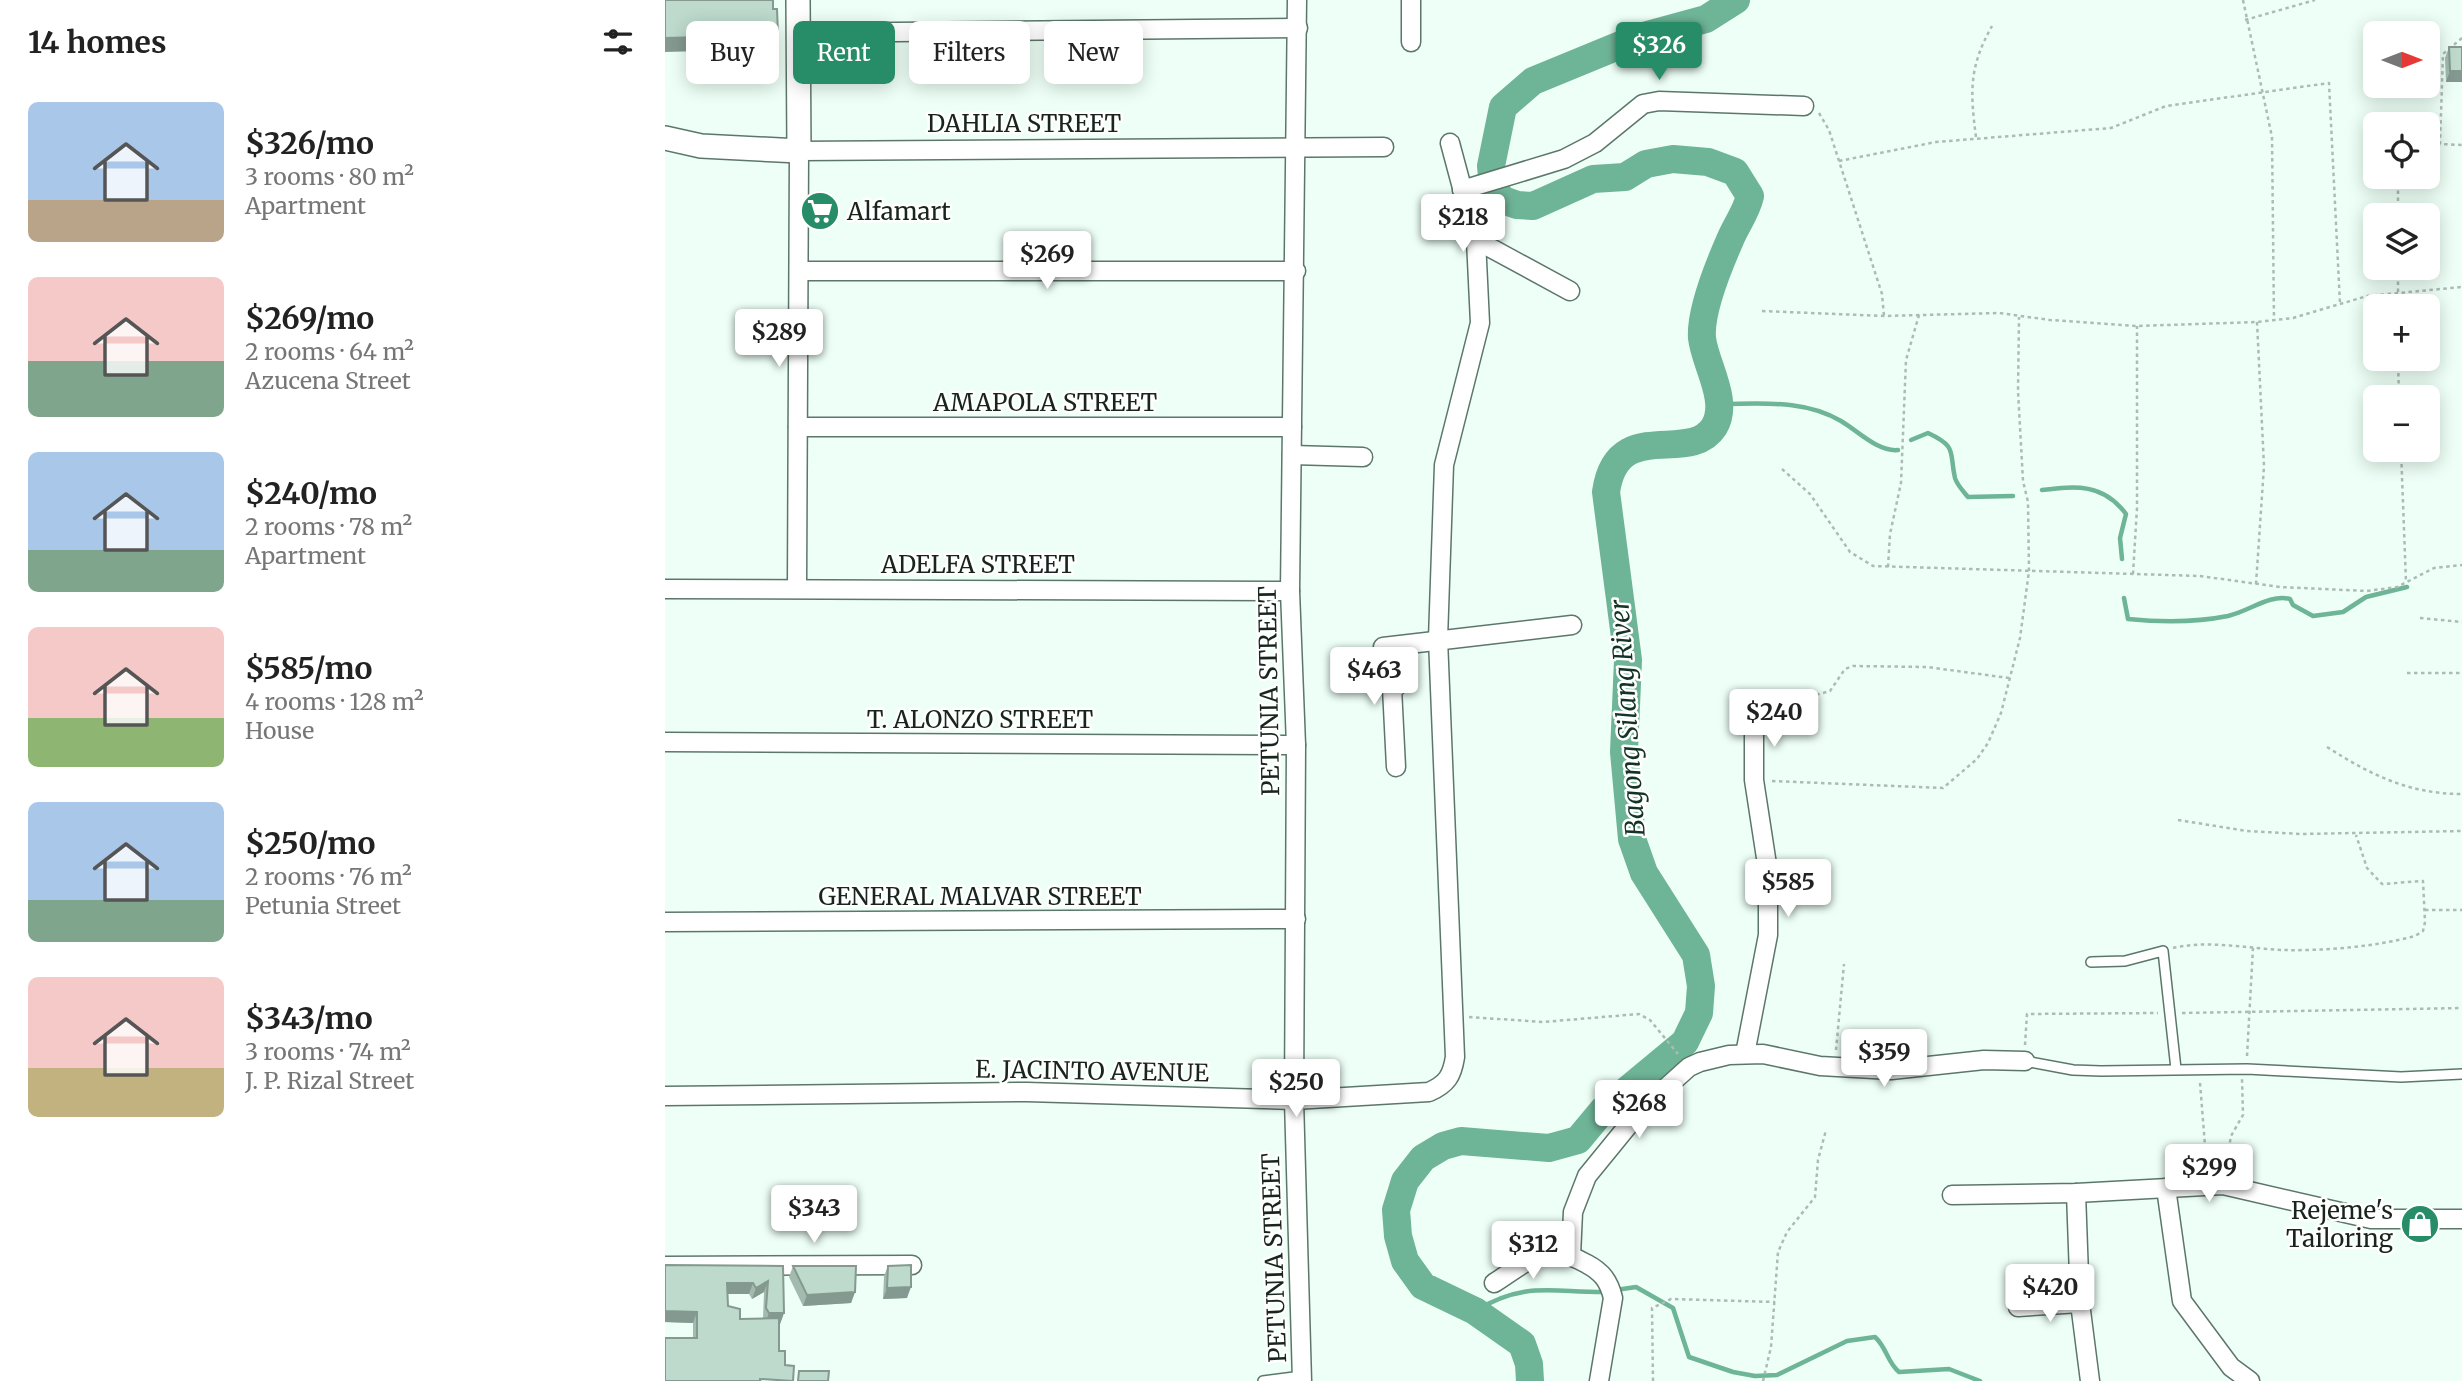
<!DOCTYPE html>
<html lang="en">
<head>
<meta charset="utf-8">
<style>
  :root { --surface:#fff; --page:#f2f2f2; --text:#222; --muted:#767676; --accent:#278d69 }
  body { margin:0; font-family:Merriweather,serif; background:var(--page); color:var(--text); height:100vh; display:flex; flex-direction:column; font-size:26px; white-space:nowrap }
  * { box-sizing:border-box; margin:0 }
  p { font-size:23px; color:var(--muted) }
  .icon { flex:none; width:38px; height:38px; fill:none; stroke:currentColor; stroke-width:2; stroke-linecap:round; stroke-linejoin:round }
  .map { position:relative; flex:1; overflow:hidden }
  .sheet { display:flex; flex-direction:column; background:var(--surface); width:665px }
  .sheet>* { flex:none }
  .top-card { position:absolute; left:21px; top:21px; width:665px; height:63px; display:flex; gap:14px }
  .needle { width:46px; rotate:90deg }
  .buttons { position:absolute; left:1698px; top:21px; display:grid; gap:14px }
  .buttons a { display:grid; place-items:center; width:77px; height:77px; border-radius:10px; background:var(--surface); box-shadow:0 4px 18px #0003; font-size:35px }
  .price { position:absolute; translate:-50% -60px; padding:0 16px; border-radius:7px; background:#fff; color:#222; font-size:23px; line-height:46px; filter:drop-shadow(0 2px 4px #0008) }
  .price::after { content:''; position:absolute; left:50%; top:42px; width:21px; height:16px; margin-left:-10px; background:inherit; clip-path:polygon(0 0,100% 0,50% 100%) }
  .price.on { background:var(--accent); color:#fff }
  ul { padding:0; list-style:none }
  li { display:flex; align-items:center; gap:21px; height:175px; padding:0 28px }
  li span { display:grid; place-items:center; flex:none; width:196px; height:140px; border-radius:10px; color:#555 }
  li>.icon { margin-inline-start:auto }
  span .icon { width:84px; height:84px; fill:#fffc; stroke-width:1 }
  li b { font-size:30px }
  h2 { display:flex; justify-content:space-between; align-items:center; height:84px; padding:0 28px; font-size:30px }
  .pill { padding:0 24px; border-radius:10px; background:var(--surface); box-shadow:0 4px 18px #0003; font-size:24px; line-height:63px }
  .pill.on { background:var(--accent); color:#fff }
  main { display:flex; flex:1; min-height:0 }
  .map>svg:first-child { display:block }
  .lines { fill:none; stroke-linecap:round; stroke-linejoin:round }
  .stream { stroke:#6eb496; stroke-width:4.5 }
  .river { stroke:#6eb496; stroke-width:28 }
  .service-casing { stroke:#5c776a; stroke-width:12 }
  .minor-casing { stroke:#5c776a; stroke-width:21 }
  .tertiary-casing { stroke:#5c776a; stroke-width:26 }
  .path { stroke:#acbcb4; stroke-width:2.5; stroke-dasharray:3.5 3.5; stroke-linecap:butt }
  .service { stroke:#fff; stroke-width:9 }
  .minor { stroke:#fff; stroke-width:18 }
  .tertiary { stroke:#fff; stroke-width:23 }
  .wall { fill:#a3bbaf; fill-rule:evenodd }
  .shaded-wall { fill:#84998f }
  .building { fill:#bddacc; stroke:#84998f; stroke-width:2 }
  .labels { text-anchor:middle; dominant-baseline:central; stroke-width:5; stroke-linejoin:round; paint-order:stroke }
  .street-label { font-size:24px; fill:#18241e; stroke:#fff }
  .poi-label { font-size:24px; fill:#18241e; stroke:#fff; text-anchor:start }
  .water-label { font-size:26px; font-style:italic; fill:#123326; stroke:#fff }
</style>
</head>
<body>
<main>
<section class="sheet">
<h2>14 homes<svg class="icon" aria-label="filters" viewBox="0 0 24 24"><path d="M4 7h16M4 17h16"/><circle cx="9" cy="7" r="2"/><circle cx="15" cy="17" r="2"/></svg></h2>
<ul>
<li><span style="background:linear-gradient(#a9c7e8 70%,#b9a48a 0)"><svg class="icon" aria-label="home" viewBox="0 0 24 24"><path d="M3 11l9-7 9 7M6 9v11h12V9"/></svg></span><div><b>$326/mo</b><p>3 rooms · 80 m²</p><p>Apartment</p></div></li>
<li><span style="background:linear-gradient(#f6c9c9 60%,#7fa58c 0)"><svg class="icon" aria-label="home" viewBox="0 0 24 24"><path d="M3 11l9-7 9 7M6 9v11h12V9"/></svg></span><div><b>$269/mo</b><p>2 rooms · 64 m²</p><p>Azucena Street</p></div></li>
<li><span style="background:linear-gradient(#a9c7e8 70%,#7fa58c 0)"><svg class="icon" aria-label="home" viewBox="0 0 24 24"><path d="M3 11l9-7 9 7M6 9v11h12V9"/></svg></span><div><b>$240/mo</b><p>2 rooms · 78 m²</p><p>Apartment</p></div></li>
<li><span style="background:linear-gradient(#f6c9c9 65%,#8fb573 0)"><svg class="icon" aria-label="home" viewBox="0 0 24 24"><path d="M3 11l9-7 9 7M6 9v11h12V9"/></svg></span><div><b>$585/mo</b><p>4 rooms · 128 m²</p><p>House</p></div></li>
<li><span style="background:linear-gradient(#a9c7e8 70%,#7fa58c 0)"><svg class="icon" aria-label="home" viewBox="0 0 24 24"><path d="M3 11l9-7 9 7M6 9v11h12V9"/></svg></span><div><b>$250/mo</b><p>2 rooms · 76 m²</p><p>Petunia Street</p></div></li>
<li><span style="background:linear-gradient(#f6c9c9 65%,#c2b280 0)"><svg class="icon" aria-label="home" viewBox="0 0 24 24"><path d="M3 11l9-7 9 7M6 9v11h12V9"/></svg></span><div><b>$343/mo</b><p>3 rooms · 74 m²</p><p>J. P. Rizal Street</p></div></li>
</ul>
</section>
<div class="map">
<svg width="1797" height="1381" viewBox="0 0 1797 1381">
  <rect width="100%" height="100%" fill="#edfff6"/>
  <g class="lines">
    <!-- stream -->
    <g class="stream">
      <path d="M1055,404C1097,404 1139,399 1176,421C1193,431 1213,452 1233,450"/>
      <path d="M1246,440L1263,433C1293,447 1284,452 1290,478C1292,485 1299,492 1303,497L1348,496"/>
      <path d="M1377,490C1411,486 1438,483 1461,514L1455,538L1457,559"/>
      <path d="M1459,598L1463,619C1494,622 1533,622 1563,616C1585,611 1604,594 1625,599L1628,605L1648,616L1678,612L1701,597L1742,587"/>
      <path d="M951,1290L971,1287L1008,1308L1024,1357L1068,1372L1090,1376L1112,1375L1182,1341L1210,1337C1222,1348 1222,1362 1234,1372L1284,1369L1315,1381"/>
      <path d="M810,1311C861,1280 888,1293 943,1292"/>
    </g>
    <!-- river -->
    <path class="river" d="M865,1381L864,1364L857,1344L810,1311L758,1286L740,1261L733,1236L731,1210L740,1181L758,1158L778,1146L796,1141L884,1148L913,1140L938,1110L1020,1042L1034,1013L1036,986L1031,955L979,873L967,839L959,752L963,660L941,492C952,415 1024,466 1049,427C1065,401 1040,365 1037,338C1035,312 1054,265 1065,240C1071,225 1081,213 1085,196L1070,172L1043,162L1008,159L981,164L960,177L928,179L868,206L852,205L838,200L828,188L826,166L838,107L868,81L975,37L1041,19L1071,0"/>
    <!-- service casing -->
    <g class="service-casing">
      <g id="service">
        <path d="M1426,962L1460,961L1498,951L1511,1069"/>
        <path d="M1360,1061L1408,1070L1436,1071L1582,1069L1736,1077L1797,1074"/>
        <path d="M598,1381L637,1376"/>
      </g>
    </g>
    <!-- minor casing -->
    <g class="minor-casing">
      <g id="minor">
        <path d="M632,0L625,591L631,745L629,1100L637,1381"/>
        <path d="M133,33L633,28"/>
        <path d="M746,42V0"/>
        <path d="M785,143L811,240L905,291"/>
        <path d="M797,190L899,159L930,143L978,104L994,101L1139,106"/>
        <path d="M134,271H631"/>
        <path d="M133,427H627"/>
        <path d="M627,455L698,457"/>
        <path d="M132,587L134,151L719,147"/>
        <path d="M0,589L625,591"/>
        <path d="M718,647L907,625"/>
        <path d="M0,742L631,745"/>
        <path d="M731,767L727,688L731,687L732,647"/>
        <path d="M0,922L631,919"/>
        <path d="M1080,1054L1103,935V871L1089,780V717"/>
        <path d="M0,1096L362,1092L629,1100L764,1092C782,1084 787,1076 790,1057L773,639L779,465L815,323L811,240"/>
        <path d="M1501,1188L1517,1301L1566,1367L1585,1381"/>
        <path d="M1411,1193L1415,1303L1425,1381"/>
        <path d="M1287,1195L1411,1193L1558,1185L1706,1219H1797"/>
        <path d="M906,1255L908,1212L922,1176L975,1111L1024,1067L1035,1062L1064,1055L1098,1054L1155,1066L1226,1070L1319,1060L1360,1061"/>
        <path d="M0,1266L247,1265"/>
        <path d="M829,1283C864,1261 881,1240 922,1264C937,1272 944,1281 948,1298L934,1381"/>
        <path d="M1353,1307L1415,1303"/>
      </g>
    </g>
    <!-- tertiary casing -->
    <g class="tertiary-casing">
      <path id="tertiary" d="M0,138L36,146L134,151L133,0"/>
    </g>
    <!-- path -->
    <g class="path">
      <path d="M1578,0L1607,137L1609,321"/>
      <path d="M1580,20L1650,0"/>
      <path d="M1797,38L1778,54L1775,144L1797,145"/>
      <path d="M1154,113L1164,130L1217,294L1219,316"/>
      <path d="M1311,137C1305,91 1304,67 1327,26"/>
      <path d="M1174,161L1271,142L1446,128L1501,106L1664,83L1675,304"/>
      <path d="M1733,215V177"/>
      <path d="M1733,306V268"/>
      <path d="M1097,311L1219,316L1334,313L1385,320L1472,326L1592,322L1628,318L1702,296L1797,287"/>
      <path d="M1733,359L1734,397"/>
      <path d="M1736,450L1741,582"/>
      <path d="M1117,469L1145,494L1185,552L1208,566L1535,576L1615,587L1702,591L1732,587L1769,568L1797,565"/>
      <path d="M1223,567L1225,534L1236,483L1241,360L1254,315"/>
      <path d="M1468,574L1472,508V326"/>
      <path d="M1591,584L1599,466L1592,322"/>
      <path d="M1755,618L1797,622"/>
      <path d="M1742,673H1797"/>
      <path d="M1104,708L1165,691L1180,669L1188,666L1262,667L1344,678"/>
      <path d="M1662,747C1706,775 1744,794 1797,794"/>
      <path d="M1107,781L1278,788L1312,759L1323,743L1336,713L1355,638L1364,571L1363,502L1358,481L1353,391L1354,317"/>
      <path d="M1513,820L1582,831L1636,834L1797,831"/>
      <path d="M1760,910H1797"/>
      <path d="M1508,948C1543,940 1581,948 1616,950C1658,951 1709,947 1750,936L1758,931L1760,922L1758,881L1717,884L1702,868L1691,835"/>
      <path d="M1517,1013L1797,1008"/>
      <path d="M804,1017L878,1022L974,1014L985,1020L1013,1054"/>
      <path d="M1360,1045L1362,1014L1493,1013"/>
      <path d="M1171,1050L1179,964"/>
      <path d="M1582,1056L1588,948"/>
      <path d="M1535,1083L1542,1170"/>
      <path d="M1560,1170L1566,1136L1578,1115L1577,1079"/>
      <path d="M988,1381L987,1308L1006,1299L1110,1302"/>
      <path d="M1098,1381L1106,1347L1113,1252L1122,1232L1150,1197L1153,1160L1161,1130"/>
    </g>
    <!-- service -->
    <use href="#service" class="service"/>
    <!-- minor -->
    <use href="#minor" class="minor"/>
    <!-- tertiary -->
    <use href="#tertiary" class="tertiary"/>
  </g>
  <!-- wall -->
  <g class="wall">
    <path d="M1784,47L1797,82H1781L1780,58Z"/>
    <path d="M0,1265L118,1266L119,1313L115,1324H114V1351L120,1365L28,1338V1323L0,1322ZM99,1292L98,1318L75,1319L63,1306L62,1294H84L87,1299Z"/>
    <path d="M128,1266L190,1292L186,1303L138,1306L124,1277Z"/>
    <path d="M223,1266L242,1298L218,1299L219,1276Z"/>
  </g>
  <!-- shaded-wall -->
  <g class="shaded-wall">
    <path d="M113,35L108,49L0,52V38Z"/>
    <path d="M1785,71H1797V82H1781Z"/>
    <path d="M103,1281L99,1292L87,1299L91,1288Z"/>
    <path d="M62,1283H88L84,1294H58Z"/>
    <path d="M246,1287L242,1298L218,1299L222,1288Z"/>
    <path d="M190,1292L186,1303L138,1306L142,1295Z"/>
    <path d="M0,1311L32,1312L28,1323L0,1322Z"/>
    <path d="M104,1313H119L115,1324H100Z"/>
  </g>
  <!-- building -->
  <g class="building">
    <path d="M0,0H108V9H112L113,35L0,38Z"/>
    <path d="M1784,47H1797V71H1785Z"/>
    <path d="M0,1265L118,1266L119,1313H104L101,1308L103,1281L91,1288L88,1283H62L63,1306L75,1309V1319L114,1318V1351H120V1365L129,1366L128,1381L95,1379V1381H0V1338H32V1312L0,1311Z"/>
    <path d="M246,1265V1287L222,1288L223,1266Z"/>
    <path d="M128,1266H191L190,1292L142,1295Z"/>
    <path d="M134,1371H164L163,1381H133Z"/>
  </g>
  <!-- icons -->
  <defs>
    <g id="supermarket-disc" transform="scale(2.0125)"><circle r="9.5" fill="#278d69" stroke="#fff"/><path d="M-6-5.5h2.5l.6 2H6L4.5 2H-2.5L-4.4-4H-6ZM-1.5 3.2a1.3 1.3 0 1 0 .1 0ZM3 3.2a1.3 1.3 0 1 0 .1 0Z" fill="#fff"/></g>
    <g id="shop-disc" transform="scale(2.0125)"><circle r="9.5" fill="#278d69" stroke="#fff"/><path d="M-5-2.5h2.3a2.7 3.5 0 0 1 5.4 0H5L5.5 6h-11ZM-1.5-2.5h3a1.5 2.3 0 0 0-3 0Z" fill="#fff"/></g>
  </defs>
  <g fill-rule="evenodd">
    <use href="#supermarket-disc" x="155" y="211"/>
    <use href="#shop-disc" x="1755" y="1224"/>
  </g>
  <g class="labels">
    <!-- street labels -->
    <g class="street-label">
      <text x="359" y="123">DAHLIA STREET</text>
      <text x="380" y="402">AMAPOLA STREET</text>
      <text x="313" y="564">ADELFA STREET</text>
      <text transform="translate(604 691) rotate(-91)">PETUNIA STREET</text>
      <text x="315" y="719">T. ALONZO STREET</text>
      <text x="315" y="896">GENERAL MALVAR STREET</text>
      <text transform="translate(427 1071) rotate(1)">E. JACINTO AVENUE</text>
      <text transform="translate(609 1258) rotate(-92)">PETUNIA STREET</text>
    </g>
    <!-- poi labels -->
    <g class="poi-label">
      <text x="182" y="211">Alfamart</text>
      <text x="1728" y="1210" text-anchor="end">Rejeme's<tspan x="1728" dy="28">Tailoring</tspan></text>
    </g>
    <!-- water labels -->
    <g class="water-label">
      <text transform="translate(962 718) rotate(-94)">Bagong Silang River</text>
    </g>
  </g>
</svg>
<div class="buttons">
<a><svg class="needle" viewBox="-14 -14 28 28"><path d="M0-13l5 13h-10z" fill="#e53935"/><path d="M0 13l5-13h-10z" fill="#767676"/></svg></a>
<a><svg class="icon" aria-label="locate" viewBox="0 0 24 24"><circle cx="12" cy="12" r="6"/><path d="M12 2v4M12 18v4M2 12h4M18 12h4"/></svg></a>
<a><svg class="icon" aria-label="layers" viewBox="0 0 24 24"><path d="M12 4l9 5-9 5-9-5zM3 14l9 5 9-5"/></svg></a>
<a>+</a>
<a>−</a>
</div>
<b class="price on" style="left:994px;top:82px">$326</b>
<b class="price" style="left:798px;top:254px">$218</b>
<b class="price" style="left:382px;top:291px">$269</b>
<b class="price" style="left:114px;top:369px">$289</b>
<b class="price" style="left:709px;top:707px">$463</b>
<b class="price" style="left:1109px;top:749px">$240</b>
<b class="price" style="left:1123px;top:919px">$585</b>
<b class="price" style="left:1219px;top:1089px">$359</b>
<b class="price" style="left:631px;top:1119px">$250</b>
<b class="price" style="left:974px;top:1140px">$268</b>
<b class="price" style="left:1544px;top:1204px">$299</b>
<b class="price" style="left:149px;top:1245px">$343</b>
<b class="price" style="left:868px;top:1281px">$312</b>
<b class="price" style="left:1385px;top:1324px">$420</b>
<div class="top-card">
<a class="pill">Buy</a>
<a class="pill on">Rent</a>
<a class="pill">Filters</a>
<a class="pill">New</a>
</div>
</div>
</main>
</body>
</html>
